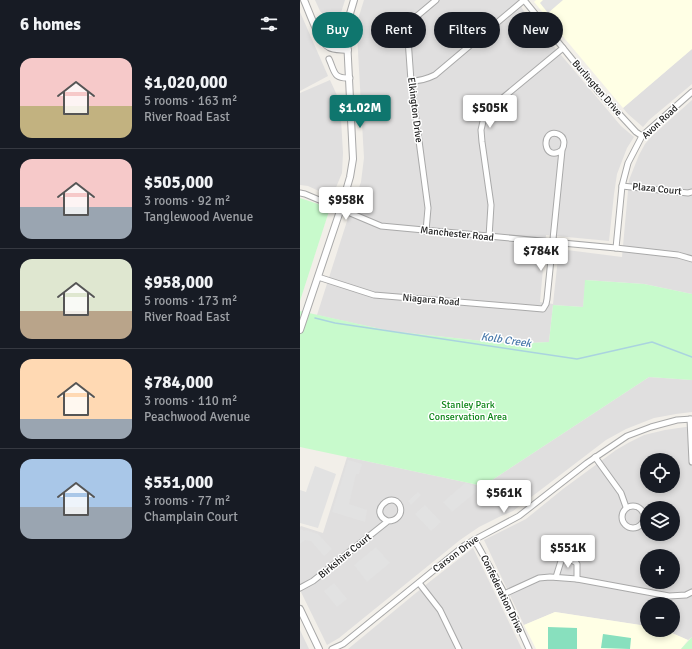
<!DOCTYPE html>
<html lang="en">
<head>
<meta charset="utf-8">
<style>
  :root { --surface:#171b24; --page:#20242c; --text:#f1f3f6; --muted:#9ea1a6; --line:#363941; --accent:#0f766e }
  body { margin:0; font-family:Signika,sans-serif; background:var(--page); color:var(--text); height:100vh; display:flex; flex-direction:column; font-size:15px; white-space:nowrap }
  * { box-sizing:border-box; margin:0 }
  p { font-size:13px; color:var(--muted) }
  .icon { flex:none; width:22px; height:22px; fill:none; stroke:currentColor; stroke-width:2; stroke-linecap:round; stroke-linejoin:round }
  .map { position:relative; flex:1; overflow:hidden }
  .panel { display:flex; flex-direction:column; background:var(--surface); width:300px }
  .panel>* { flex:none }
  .banner { position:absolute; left:12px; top:12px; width:320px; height:36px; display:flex; gap:8px }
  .buttons { position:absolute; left:340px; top:453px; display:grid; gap:8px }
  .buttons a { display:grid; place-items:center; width:40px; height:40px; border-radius:50%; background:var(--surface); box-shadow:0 2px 6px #0003; font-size:20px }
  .price { position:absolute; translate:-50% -34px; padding:0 9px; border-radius:4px; background:#fff; color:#222; font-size:13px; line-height:26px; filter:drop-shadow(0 1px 2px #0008) }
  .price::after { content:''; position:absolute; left:50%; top:24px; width:12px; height:9px; margin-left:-6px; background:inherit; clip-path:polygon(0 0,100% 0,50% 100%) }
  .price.on { background:var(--accent); color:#fff }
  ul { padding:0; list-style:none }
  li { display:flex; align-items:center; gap:12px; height:100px; padding:0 20px }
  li+li { border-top:1px solid var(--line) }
  li span { display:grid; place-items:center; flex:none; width:112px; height:80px; border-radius:12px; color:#555 }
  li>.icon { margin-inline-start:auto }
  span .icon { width:48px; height:48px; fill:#fffc; stroke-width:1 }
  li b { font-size:17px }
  h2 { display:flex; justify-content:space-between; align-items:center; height:48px; padding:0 20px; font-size:17px }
  .chip { padding:0 14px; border-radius:18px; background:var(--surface); box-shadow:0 2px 6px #0003; font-size:14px; line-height:36px }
  .chip.on { background:var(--accent); color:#fff }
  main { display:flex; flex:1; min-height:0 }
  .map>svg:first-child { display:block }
  .residential { fill:#e0dfdf; fill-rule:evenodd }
  .education { fill:#ffffe5 }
  .park { fill:#c8facc }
  .pitch { fill:#88e0be }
  .parking { fill:#e2e2e2 }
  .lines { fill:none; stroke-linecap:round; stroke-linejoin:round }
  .stream { stroke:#aad3df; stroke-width:1.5 }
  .minor-casing { stroke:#a9a9a9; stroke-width:7 }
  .tertiary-casing { stroke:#a9a9a9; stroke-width:8 }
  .minor { stroke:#fff; stroke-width:5 }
  .tertiary { stroke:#fff; stroke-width:6 }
  .labels { text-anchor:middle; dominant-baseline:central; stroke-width:3; stroke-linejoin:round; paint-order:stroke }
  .street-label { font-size:10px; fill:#222; stroke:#fff }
  .park-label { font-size:10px; fill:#0c8416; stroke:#fff }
  .water-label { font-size:11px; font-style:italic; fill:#4a7aab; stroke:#fff }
</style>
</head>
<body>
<main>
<section class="panel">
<h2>6 homes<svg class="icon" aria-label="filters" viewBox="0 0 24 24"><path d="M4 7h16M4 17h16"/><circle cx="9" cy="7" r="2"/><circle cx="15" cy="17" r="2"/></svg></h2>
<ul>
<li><span style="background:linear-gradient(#f6c9c9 60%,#c2b280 0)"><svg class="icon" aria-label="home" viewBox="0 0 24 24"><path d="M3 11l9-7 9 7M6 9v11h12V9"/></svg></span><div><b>$1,020,000</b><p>5 rooms · 163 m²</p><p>River Road East</p></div></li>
<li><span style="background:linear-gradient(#f6c9c9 60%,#9aa5b1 0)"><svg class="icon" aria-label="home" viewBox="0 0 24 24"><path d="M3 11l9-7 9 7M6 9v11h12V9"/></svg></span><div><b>$505,000</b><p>3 rooms · 92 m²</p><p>Tanglewood Avenue</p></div></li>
<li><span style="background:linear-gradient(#dfe7d0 65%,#b9a48a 0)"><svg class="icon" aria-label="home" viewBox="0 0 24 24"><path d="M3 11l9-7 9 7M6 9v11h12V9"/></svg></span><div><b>$958,000</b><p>5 rooms · 173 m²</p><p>River Road East</p></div></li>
<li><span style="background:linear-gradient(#ffd9b3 75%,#9aa5b1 0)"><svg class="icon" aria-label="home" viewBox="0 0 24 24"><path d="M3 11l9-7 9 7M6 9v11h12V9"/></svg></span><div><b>$784,000</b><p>3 rooms · 110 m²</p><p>Peachwood Avenue</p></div></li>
<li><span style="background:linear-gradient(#a9c7e8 60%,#9aa5b1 0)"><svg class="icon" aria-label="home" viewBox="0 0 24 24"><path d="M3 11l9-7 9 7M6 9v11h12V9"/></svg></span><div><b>$551,000</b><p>3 rooms · 77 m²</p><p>Champlain Court</p></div></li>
</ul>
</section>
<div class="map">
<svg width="392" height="649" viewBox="0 0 392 649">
  <rect width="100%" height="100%" fill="#f2efe9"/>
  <!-- residential -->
  <g class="residential">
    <path d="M15,0H45L40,16L29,21L20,11Z"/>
    <path d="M64,0H218L223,10L321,126L334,137L327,148L317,174L314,194L309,241L246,235L240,302L253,304L259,249L322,257L329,180L339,155L345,144L352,136L392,100V294L344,284L286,280L283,307L253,305L249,342L210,344L90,331L17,315L48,218L61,182L64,158L57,34L59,16Z"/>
    <path d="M0,12L28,76L0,91Z"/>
    <path d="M392,49V84L349,120L343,127L328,114L323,108Z"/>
    <path d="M30,80L40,102L43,153L42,173L32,197L8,186L0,185V93Z"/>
    <path d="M349,377L392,380V412L376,414L354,418L326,429L306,440L213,511L199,517L179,527L160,540L39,638L27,645L0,590V527L1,526L23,533L47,457L183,486Z"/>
    <path d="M392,426V637L388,640L365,630H373V604H347V626L255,612L224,625L184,540L226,519L263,489L316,450L328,443L344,435L365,430ZM347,460H373V486H347ZM347,508H373V534H347ZM347,556H373V582H347Z"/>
    <path d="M173,548L222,649H48L128,583Z"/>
    <path d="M0,630L9,649H0Z"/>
  </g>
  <!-- education -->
  <g class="education">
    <path d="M236,0H392V49L323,108L234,2Z"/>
    <path d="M255,612L347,626V630H365L388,640L381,649H236L224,625Z"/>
  </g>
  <!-- park -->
  <g class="park">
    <path d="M0,198L30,208L0,301Z"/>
    <path d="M285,280L344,284L392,294V380L349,377L183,486L0,447V311L90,331L210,344L249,342L253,305L283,307Z"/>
    <path d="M392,637V649H381Z"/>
  </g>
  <!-- pitch -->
  <g class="pitch">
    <path d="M248,627L277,628V649H248Z"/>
    <path d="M303,634L331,638L330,649L301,648Z"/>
  </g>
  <!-- parking -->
  <g class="parking">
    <path d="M243,0H263L248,13L240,3Z"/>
    <path d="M48,460L62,464L59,474H56L49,504L67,510L65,522L32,512Z"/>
    <path d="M15,466L36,474L18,528L0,523V490L6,492Z"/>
    <path d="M165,483L181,488L152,512L143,502Z"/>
    <path d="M118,492L121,495L111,505L108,501Z"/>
    <path d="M125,505L141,522L131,531L115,514Z"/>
    <path d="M1,529L4,531L6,530L18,534L32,549L24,556L11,541L5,540L0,544V530Z"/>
    <path d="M76,547L90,563L67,582L54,565Z"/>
    <path d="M34,583L47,599L37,607L24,591Z"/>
  </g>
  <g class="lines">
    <!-- stream -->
    <path class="stream" d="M15,318L35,323L277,359L352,342L392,357"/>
    <!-- minor casing -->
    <g class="minor-casing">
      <g id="minor">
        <path d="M224,0L298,91L336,132L342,136"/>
        <path d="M29,59C35,72 33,79 50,78"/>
        <path d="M111,81C120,81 127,79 135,75L224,0"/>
        <path d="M322,186L388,193L392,192"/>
        <path d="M0,193L5,194L81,226L316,248L378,255L392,259"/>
        <path d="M126,231L128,208L111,81L108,39L111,26L117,16L136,0"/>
        <path d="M189,237L191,205L182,142L181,130L184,117L193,106L263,48"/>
        <path d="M316,248L322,186L328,163L342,136L392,92"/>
        <path d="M18,277L74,295L243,309L246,304L247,299L262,150C265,144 265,137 258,134C240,128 243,164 262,150"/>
        <path d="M390,419L392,462"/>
        <path d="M295,457L321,493L326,507"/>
        <circle cx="333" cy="517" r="11"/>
        <path d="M174,540L178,546L202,589L229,649"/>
        <path d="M256,577L261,561L264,559C269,560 275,560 277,564V579"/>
        <path d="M119,583L140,610L159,649"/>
        <path d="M0,588L13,581L88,521C96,521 103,515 100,506C92,489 67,513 88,521"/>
        <path d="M204,594L239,578L250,577L277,579L369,596L386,595L392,592"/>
        <path d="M32,649L43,644L165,545L174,540L219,516L287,463L327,436L351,427L377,420L392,419"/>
      </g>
    </g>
    <!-- tertiary casing -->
    <g class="tertiary-casing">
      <g id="tertiary">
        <path d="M4,0C9,11 19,42 29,47C34,50 42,49 48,50"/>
        <path d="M14,22C28,29 38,29 49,17"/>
        <path d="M0,330L41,208L50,177L53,159L47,39L49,17L54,0"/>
        <path d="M0,609L19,649"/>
      </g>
    </g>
    <!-- minor -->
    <use href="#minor" class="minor"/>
    <!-- tertiary -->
    <use href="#tertiary" class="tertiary"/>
  </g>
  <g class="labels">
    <!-- street labels -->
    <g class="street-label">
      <text transform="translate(297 88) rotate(49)">Burlington Drive</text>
      <text transform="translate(115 110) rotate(83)">Elkington Drive</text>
      <text transform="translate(360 122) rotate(-43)">Avon Road</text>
      <text transform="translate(357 189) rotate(6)">Plaza Court</text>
      <text transform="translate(157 234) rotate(6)">Manchester Road</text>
      <text transform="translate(131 300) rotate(5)">Niagara Road</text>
      <text transform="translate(156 554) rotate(-37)">Carson Drive</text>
      <text transform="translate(45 556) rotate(-39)">Birkshire Court</text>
      <text transform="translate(202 594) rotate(64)">Confederation Drive</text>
    </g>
    <!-- park labels -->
    <g class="park-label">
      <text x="168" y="405">Stanley Park<tspan x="168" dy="12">Conservation Area</tspan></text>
    </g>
    <!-- water labels -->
    <g class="water-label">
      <text transform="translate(206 340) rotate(8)">Kolb Creek</text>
    </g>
  </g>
</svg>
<div class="buttons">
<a><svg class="icon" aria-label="locate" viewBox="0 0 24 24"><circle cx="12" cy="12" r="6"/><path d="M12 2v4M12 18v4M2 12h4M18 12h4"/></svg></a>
<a><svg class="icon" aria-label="layers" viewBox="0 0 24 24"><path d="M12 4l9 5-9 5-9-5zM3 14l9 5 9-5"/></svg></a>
<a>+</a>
<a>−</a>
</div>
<b class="price on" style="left:60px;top:129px">$1.02M</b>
<b class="price" style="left:190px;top:129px">$505K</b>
<b class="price" style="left:46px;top:221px">$958K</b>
<b class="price" style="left:241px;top:272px">$784K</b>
<b class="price" style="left:204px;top:514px">$561K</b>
<b class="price" style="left:268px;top:569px">$551K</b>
<div class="banner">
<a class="chip on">Buy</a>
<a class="chip">Rent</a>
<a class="chip">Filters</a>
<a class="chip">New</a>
</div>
</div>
</main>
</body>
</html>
